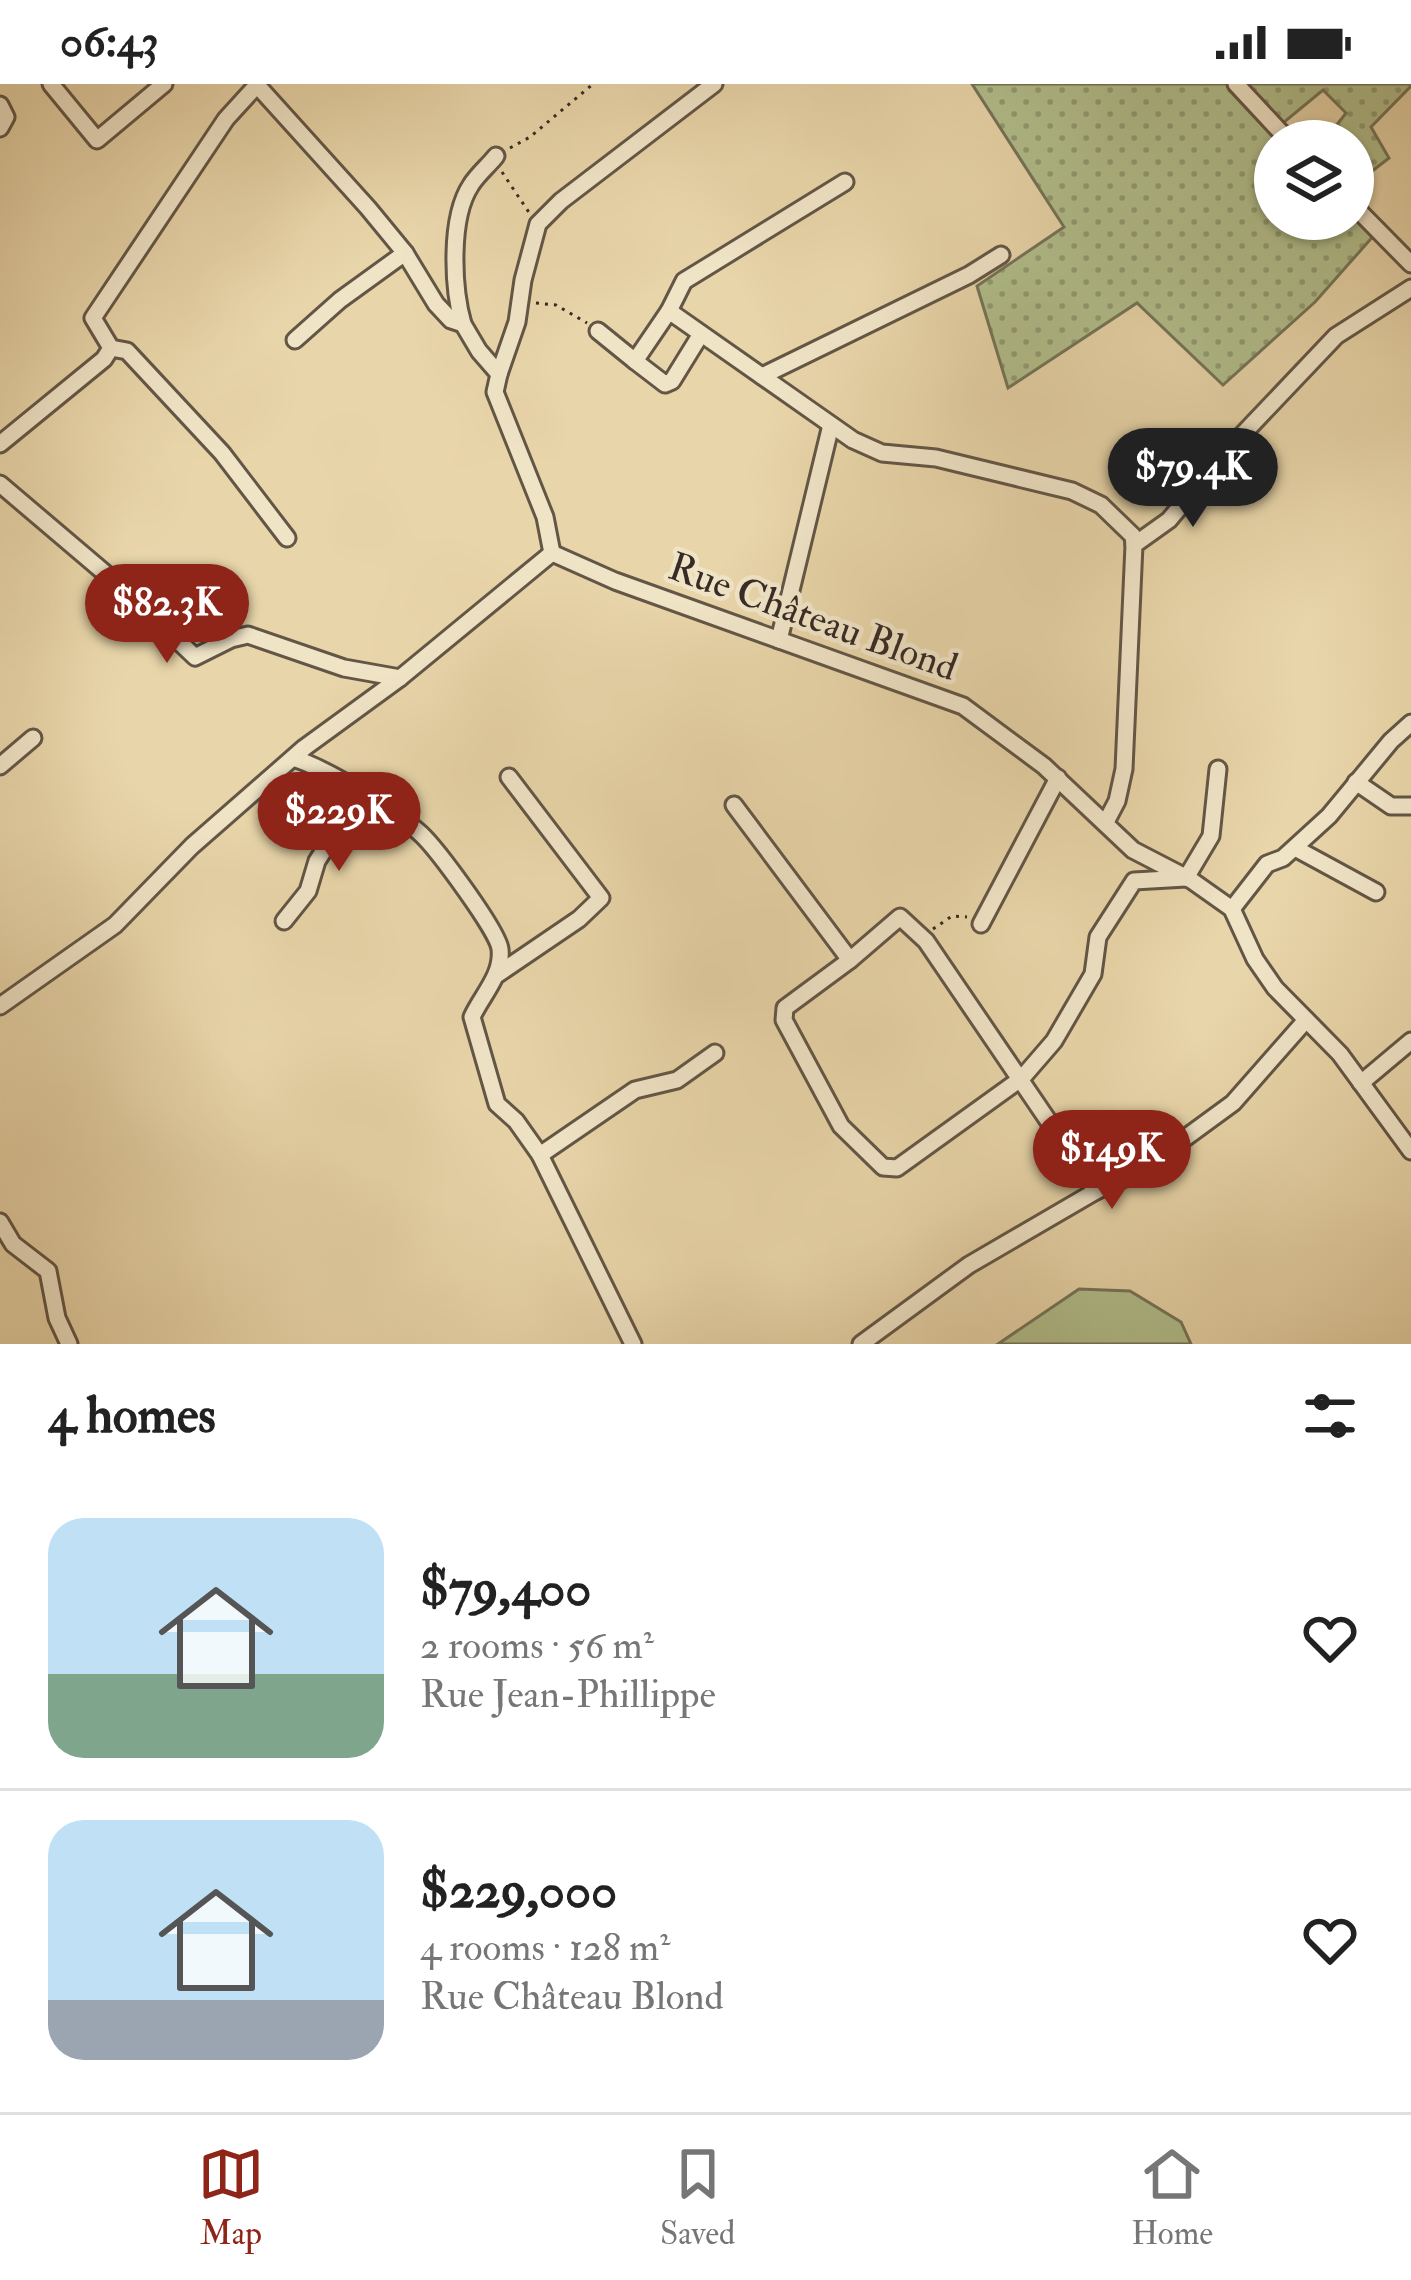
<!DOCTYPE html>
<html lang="en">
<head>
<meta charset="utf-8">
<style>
  :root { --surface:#fff; --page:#f2f2f2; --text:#222; --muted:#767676; --line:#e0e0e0; --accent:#8f2418 }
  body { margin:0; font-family:"IM FELL Double Pica",serif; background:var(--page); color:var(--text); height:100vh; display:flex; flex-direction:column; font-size:45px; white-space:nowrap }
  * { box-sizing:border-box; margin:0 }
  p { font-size:39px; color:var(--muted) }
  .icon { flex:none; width:66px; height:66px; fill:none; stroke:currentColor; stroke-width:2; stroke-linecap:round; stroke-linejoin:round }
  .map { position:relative; height:1260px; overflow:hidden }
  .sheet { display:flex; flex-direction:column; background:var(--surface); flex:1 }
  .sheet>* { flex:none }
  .fabs { position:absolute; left:1254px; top:36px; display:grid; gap:24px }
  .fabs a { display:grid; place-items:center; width:120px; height:120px; border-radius:50%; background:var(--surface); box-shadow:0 3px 9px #0004; font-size:60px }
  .price { position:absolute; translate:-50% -102px; padding:0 27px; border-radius:42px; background:var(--accent); color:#fff; font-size:39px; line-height:78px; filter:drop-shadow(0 3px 6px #0008) }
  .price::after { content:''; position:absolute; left:50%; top:72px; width:36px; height:27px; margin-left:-18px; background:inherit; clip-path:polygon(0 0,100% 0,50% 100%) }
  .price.current { background:#222; color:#fff }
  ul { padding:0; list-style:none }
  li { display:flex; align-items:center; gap:36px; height:300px; padding:0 48px }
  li+li { border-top:3px solid var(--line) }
  li span { display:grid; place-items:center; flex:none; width:336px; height:240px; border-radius:36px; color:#555 }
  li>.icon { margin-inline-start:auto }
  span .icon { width:144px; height:144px; fill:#fffc; stroke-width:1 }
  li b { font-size:51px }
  h2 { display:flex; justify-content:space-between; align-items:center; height:144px; padding:0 48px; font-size:51px }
  .status { display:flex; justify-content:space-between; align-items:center; height:84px; padding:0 60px; background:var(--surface); direction:ltr }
  .status svg { height:33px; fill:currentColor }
  .menu { display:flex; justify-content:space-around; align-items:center; height:168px; border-top:3px solid var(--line); background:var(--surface); font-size:33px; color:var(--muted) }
  .menu a { display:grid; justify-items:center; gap:6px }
  .menu .current { color:var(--accent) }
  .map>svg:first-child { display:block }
  .grass { fill:url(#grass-dots); stroke:#747458; stroke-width:3 }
  .pitch { fill:#b1be8c; stroke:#747458; stroke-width:3 }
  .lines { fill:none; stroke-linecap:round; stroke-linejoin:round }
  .minor-casing { stroke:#635646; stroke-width:21 }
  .path { stroke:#372b25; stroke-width:3; stroke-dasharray:3 6; stroke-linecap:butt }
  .minor { stroke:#f0e4c7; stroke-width:15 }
  .labels { text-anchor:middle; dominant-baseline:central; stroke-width:9; stroke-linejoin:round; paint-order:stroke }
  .street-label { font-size:39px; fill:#372b25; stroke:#f0e4c7 }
</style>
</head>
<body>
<div class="status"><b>06:43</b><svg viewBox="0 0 49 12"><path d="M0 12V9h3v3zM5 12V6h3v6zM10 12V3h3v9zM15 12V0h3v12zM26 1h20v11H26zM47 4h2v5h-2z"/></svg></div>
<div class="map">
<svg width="1411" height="1260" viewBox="0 0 1411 1260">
  <defs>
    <pattern id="grass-dots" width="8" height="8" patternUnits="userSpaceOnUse" patternTransform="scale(3)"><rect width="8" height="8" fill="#b1be8c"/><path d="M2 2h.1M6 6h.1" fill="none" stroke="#919b72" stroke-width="1.8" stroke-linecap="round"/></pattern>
  </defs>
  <rect width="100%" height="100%" fill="#e8d5a9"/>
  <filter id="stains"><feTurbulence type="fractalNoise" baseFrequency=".00167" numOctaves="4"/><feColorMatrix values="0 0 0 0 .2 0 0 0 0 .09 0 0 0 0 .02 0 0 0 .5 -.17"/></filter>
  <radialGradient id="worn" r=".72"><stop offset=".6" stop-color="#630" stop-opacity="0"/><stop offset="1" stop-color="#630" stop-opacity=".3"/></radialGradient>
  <!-- grass -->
  <path class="grass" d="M972,0H1411V2L1371,43L1389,74L1371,88L1353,69V57H1341L1332,47L1346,29L1323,6L1278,43L1286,57H1275V135H1353V115L1384,140L1315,218L1223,301L1137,219L1008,304L977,202L1064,143Z"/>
  <!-- pitch -->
  <path class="pitch" d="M1079,1205L1130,1207L1181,1238L1191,1260H998Z"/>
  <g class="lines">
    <!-- minor casing -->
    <g class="minor-casing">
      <g id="minor">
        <path d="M51,0L97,56L164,0"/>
        <path d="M256,0L368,124L405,169L436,220L451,236L463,240L479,267L499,290L495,308L545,433L552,469"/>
        <path d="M1236,0L1289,57"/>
        <path d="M0,21L6,33L0,44"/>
        <path d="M1353,121L1411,180"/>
        <path d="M669,227L684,197L845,98"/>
        <path d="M463,240C453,205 449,134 471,101C477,91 488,82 496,72"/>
        <path d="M598,247L635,277L669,227L853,356L882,369L936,374L1072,407L1101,421L1133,452L1134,461"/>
        <path d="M295,256L340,216L405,169"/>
        <path d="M111,264L127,267L222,369L287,454"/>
        <path d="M635,277L665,300L672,297L701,250"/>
        <path d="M499,290L517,238L523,196L538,140L561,117L714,0"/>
        <path d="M762,292L969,191L1001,171"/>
        <path d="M0,360L104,275L111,264L93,234L226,35L257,1"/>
        <path d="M0,400L126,507L195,573L231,555L248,551L344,584L400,594"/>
        <path d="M552,469L615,497L963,622L1044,682L1133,766L1191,796L1232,825L1255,875L1275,904L1340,970L1411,1067"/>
        <path d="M779,556L831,341"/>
        <path d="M293,674C326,684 396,727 421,750C437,765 498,847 500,865C503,891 482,911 472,933L497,1020L516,1037L540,1071L633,1260"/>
        <path d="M0,682L33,654"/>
        <path d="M1356,698L1391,722H1411"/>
        <path d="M734,721L850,876L900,833L926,857L1096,1107"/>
        <path d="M1106,738L1117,717L1124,685L1134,461L1169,436L1225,369L1336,252L1411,204"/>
        <path d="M1295,764L1376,808"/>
        <path d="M1232,825L1267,780L1283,774L1329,732L1391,657L1411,639"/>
        <path d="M284,837L308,807L317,777L326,763L372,718"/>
        <path d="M981,840L1058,694"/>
        <path d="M850,876L785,924L784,936L841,1042L883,1083L897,1084L1022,994L1054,957L1093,890L1098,853L1134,797L1186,794L1211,752L1218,685"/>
        <path d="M498,890L579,835L601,814L509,693"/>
        <path d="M0,922L115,841L192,762L304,664L400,594L552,469"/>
        <path d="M1361,999L1411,957"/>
        <path d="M540,1071L635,1006L677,996L715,969"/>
        <path d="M0,1138L13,1160L48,1187L57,1234L69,1260"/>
        <path d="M861,1260L969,1181L1096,1107L1140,1087L1233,1019L1306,936"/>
      </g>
    </g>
    <!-- path -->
    <g class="path">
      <path d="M510,64L530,53L593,0"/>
      <path d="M502,88L530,130"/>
      <path d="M536,219L556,221L587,239"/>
      <path d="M933,845L952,832L967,833"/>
    </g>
    <!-- minor -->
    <use href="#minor" class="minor"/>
  </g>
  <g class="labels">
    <!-- street labels -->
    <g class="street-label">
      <text transform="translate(813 533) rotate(20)">Rue Château Blond</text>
    </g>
  </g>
  <rect width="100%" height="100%" filter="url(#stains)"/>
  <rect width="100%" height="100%" fill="url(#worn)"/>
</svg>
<div class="fabs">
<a><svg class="icon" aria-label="layers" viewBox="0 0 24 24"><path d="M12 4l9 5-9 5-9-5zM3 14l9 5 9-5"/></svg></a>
</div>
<b class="price current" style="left:1193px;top:446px">$79.4K</b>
<b class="price" style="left:167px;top:582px">$82.3K</b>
<b class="price" style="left:339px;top:790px">$229K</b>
<b class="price" style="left:1112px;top:1128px">$149K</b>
</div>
<section class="sheet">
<h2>4 homes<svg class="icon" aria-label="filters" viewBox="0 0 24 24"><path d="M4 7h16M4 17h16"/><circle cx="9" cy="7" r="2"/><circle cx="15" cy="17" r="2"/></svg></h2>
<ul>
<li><span style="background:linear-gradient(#bfe0f5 65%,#7fa58c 0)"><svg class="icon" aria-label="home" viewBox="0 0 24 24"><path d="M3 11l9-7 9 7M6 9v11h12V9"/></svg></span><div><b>$79,400</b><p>2 rooms · 56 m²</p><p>Rue Jean-Phillippe</p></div><svg class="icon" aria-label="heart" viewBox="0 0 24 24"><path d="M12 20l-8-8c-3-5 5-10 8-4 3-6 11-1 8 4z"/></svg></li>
<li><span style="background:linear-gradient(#bfe0f5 75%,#9aa5b1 0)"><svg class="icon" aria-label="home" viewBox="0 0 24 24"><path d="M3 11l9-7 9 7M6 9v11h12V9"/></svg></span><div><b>$229,000</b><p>4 rooms · 128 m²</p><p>Rue Château Blond</p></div><svg class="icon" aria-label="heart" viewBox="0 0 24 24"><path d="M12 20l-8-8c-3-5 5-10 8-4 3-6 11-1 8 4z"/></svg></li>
</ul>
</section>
<nav class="menu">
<a class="current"><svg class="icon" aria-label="map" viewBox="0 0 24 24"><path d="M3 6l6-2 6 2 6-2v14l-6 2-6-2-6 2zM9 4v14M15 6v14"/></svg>Map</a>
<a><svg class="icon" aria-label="saved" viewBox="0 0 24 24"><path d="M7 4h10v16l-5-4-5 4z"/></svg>Saved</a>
<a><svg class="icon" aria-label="home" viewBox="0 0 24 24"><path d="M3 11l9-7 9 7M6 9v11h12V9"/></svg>Home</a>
</nav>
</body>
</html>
